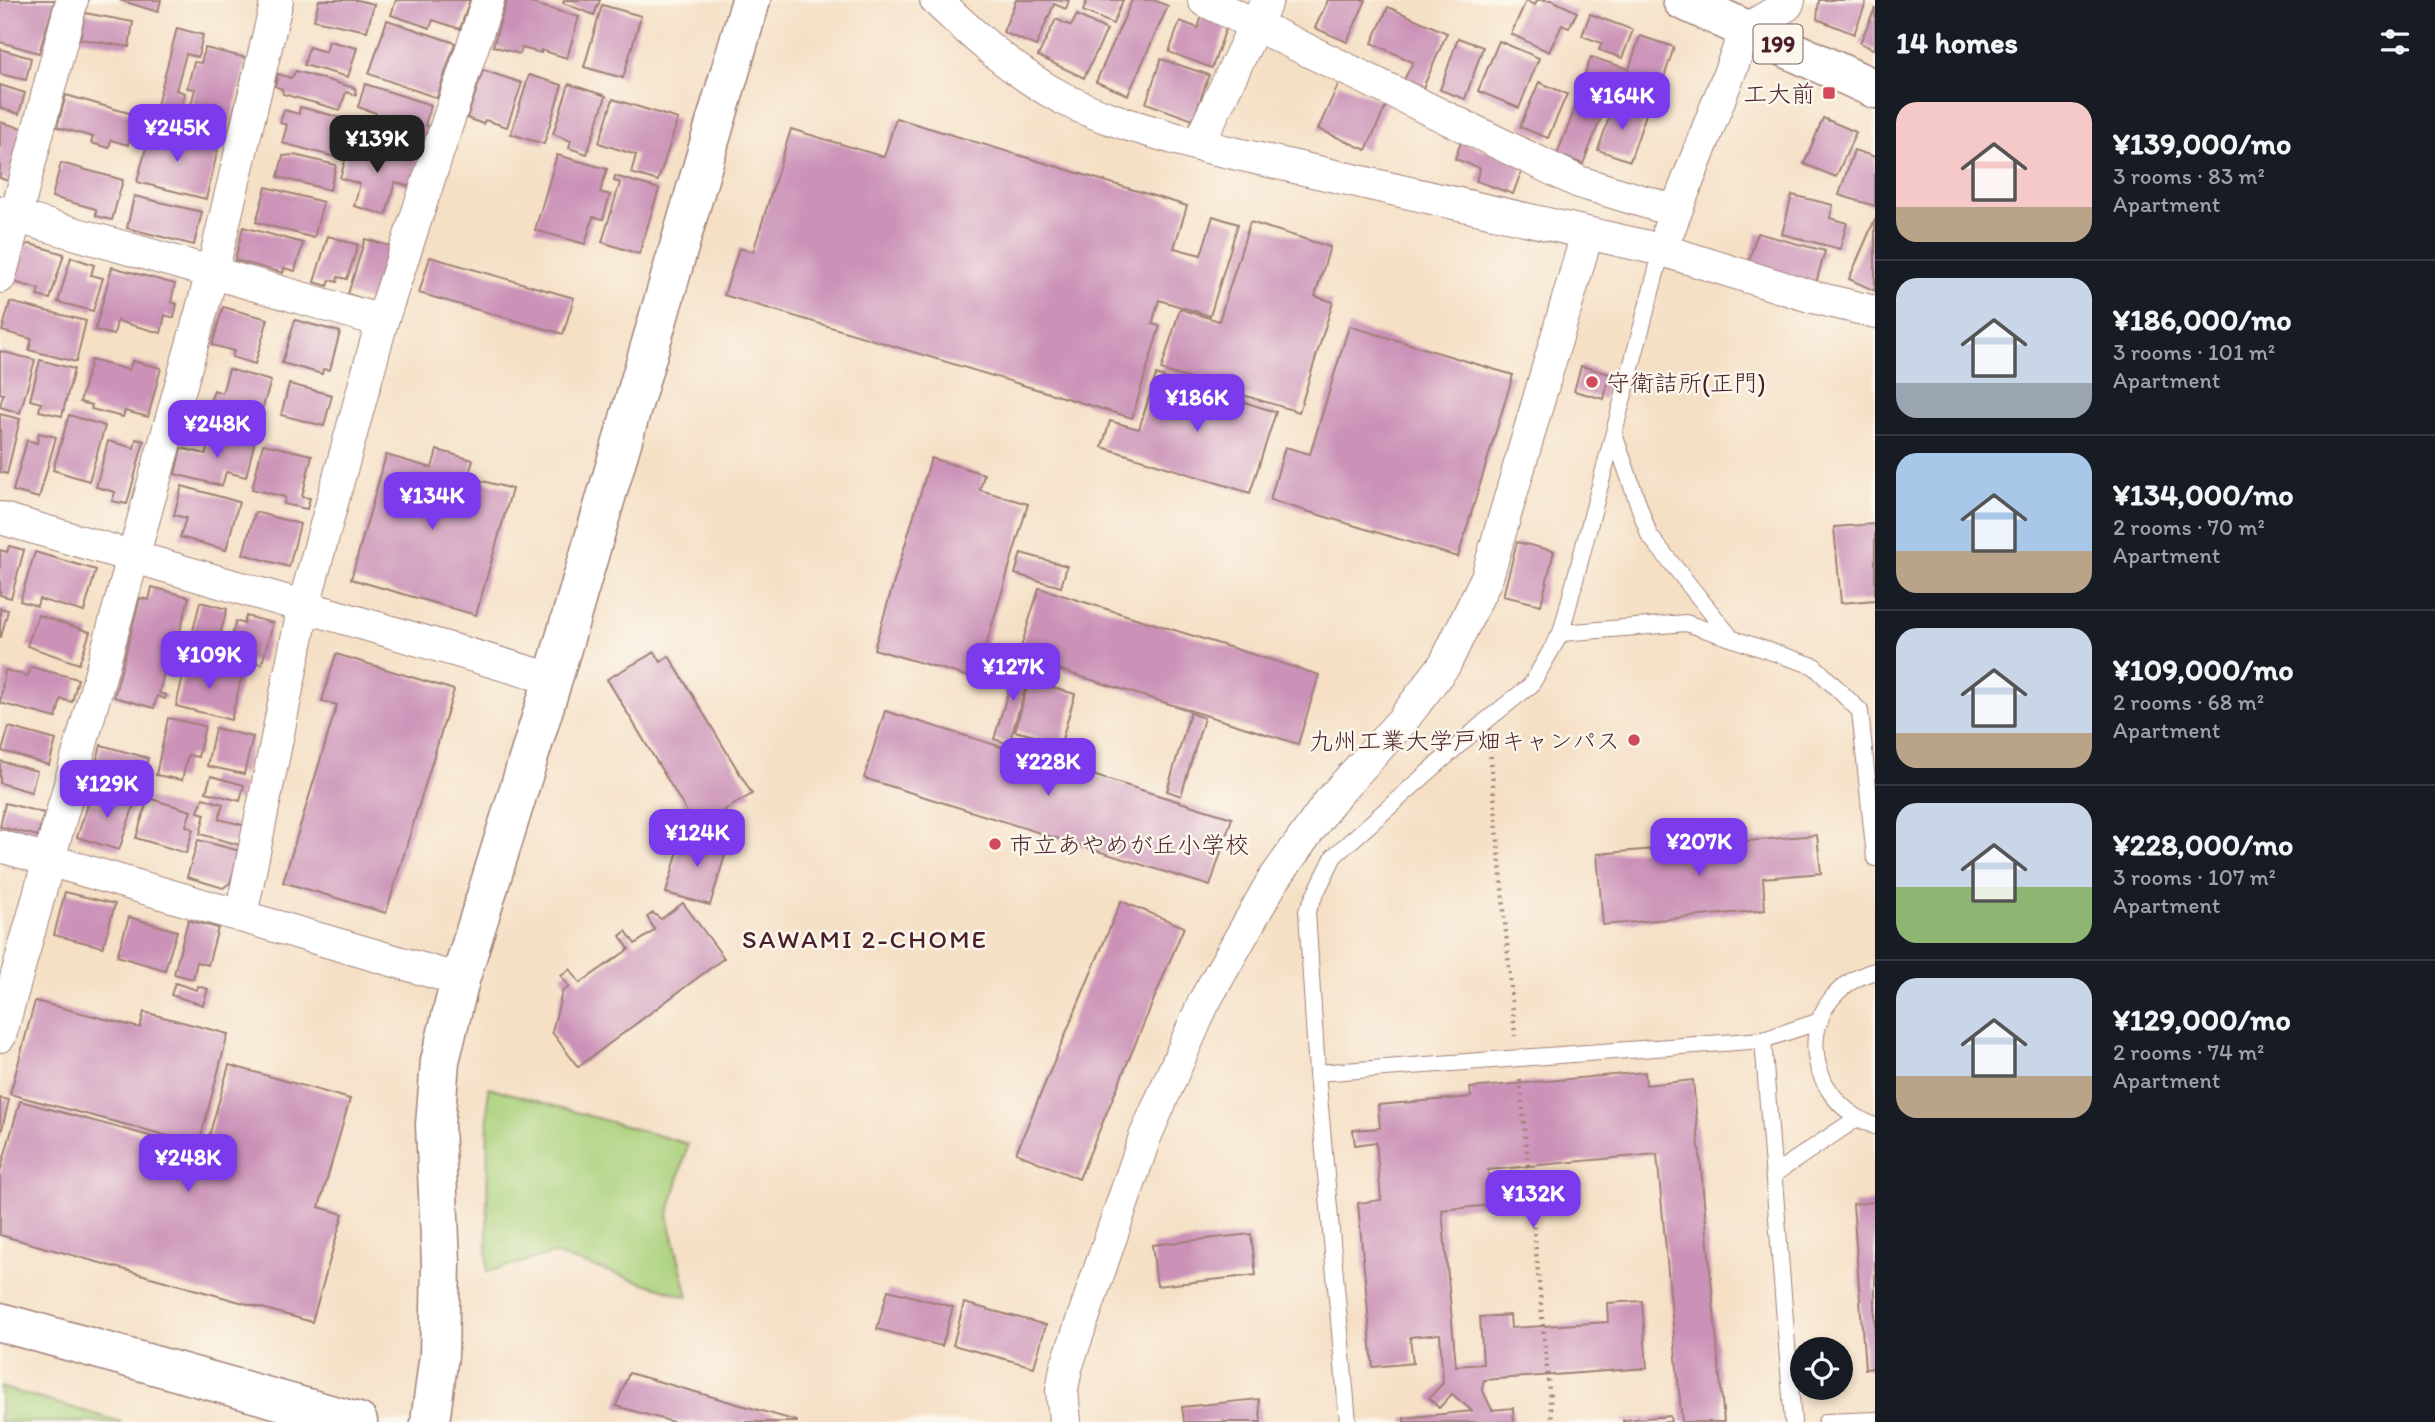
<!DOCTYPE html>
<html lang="en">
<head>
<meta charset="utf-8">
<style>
  :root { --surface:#171b24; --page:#242831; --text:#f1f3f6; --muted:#9ea1a6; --line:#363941; --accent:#7c3aed }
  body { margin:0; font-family:Itim,"Klee One",sans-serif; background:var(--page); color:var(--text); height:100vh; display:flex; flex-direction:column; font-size:26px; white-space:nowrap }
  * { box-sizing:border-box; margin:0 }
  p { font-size:23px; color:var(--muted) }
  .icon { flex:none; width:38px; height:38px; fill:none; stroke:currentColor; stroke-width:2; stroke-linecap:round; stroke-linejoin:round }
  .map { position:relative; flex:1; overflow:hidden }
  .side { display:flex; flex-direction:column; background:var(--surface); width:560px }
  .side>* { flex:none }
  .tools { position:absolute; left:1790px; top:1337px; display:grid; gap:14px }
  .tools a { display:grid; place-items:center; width:63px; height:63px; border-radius:50%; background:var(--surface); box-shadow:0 4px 10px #0003; font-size:35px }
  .price { position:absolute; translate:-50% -60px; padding:0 16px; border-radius:14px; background:var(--accent); color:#fff; font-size:23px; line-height:46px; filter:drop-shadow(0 2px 4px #0008) }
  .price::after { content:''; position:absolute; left:50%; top:42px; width:21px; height:16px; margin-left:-10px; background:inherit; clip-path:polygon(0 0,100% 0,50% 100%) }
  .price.active { background:#222; color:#fff }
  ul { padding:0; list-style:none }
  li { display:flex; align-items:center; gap:21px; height:175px; padding:0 21px }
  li+li { border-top:2px solid var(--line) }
  li span { display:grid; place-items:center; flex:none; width:196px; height:140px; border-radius:21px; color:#555 }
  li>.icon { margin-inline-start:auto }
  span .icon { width:84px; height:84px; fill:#fffc; stroke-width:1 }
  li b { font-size:30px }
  h2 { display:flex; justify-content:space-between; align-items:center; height:84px; padding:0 21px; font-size:30px }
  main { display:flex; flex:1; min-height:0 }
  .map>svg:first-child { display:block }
  .green { fill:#aad17b; stroke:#7a7853; stroke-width:2 }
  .building { fill:#cb91b7 }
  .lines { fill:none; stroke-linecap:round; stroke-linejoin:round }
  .lane-casing { stroke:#a08078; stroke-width:18 }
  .street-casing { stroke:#a08078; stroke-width:34 }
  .secondary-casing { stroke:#a08078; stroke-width:41 }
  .highway-casing { stroke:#a08078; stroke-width:41 }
  .path { stroke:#a08078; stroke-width:4.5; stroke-dasharray:2 5; stroke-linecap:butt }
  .lane { stroke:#fff; stroke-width:16 }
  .street { stroke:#fff; stroke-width:32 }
  .secondary { stroke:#fff; stroke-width:38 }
  .highway { stroke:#fff; stroke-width:38 }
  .poi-dot { fill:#d1495b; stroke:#fbf7ec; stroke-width:2.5 }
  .labels { text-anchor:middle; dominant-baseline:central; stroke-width:5; stroke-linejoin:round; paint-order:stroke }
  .shield { fill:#fbf7ec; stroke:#7f6065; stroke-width:2 }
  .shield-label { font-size:23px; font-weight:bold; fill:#4a1f2b }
  .poi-label { font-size:24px; fill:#4a1f2b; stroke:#fbf7ec; text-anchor:end }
  .neighbourhood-label { font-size:26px; letter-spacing:2px; fill:#4a1f2b; stroke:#fbf7ec }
</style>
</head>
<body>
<main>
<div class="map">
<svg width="1875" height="1422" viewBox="0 0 1875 1422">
  <rect width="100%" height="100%" fill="#fbf7ec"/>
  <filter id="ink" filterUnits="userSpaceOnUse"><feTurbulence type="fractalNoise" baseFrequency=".0143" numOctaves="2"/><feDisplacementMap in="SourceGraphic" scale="14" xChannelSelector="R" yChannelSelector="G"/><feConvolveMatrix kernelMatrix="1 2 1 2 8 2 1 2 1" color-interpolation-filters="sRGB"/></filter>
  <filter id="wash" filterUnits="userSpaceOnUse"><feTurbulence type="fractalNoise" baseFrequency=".00686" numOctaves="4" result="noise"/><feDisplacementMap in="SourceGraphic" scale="28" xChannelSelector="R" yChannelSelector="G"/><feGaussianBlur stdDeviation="1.57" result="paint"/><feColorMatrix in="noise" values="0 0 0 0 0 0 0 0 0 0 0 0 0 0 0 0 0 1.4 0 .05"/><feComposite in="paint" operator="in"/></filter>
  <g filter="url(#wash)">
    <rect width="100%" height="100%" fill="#f5e0c6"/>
    <!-- green -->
    <g class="green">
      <path d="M488,1087L688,1144L668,1216L688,1297L553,1254L487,1272Z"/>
      <path d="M0,1387L122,1422H0Z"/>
    </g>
    <g id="blocks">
      <!-- building -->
      <g class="building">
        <path d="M0,0H55L39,53L0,42Z"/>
        <path d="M119,0H161L158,12Z"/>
        <path d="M319,0H357L374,4L367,31L314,20Z"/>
        <path d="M396,0H470L460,29L433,20L430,28L391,15Z"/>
        <path d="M507,0H520L579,17L567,58L541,50V53L522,48L520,54L493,46Z"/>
        <path d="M564,0H600L594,15L563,3Z"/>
        <path d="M1016,0H1069L1066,9L1054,4L1036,46L1003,32Z"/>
        <path d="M1087,0H1123L1113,24L1083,11Z"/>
        <path d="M1132,0H1154L1168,6L1128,95L1096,82Z"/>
        <path d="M1328,0H1366L1347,42L1315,28Z"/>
        <path d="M1537,0H1552L1577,12L1569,28L1562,25L1549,52L1511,34L1526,1L1535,5Z"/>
        <path d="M1819,0H1867L1854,34L1817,19Z"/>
        <path d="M602,5L641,16L623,78L584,67Z"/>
        <path d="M1388,7L1447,33L1423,88L1404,80L1413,62L1372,43Z"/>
        <path d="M1875,8V50L1860,43Z"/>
        <path d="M85,13L133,22L129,47L80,39Z"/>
        <path d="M1590,14L1633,30L1622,58L1599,50L1602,43L1582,36Z"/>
        <path d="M1077,15L1107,30L1084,78L1038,56L1056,19L1071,26Z"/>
        <path d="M1202,16L1227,25L1212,68L1169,52L1180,21L1198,28Z"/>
        <path d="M387,20L455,43L437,98L369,74Z"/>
        <path d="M177,28L203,35L198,57L186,54L176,90L185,93L178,119L155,113Z"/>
        <path d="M1640,36L1674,47L1656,102L1583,78L1591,57L1629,69Z"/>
        <path d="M1458,38L1483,47L1465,99L1440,90Z"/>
        <path d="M329,41L357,48L348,77L304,65L309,47L326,52Z"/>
        <path d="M1499,41L1539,58L1519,108L1478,91Z"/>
        <path d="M205,48L247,58L228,134L186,124L195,89L187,88L194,62L201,63Z"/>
        <path d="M0,49L31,58L26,80L0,74Z"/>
        <path d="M1161,59L1209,75L1193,120L1146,103Z"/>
        <path d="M483,70L522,83L507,127L485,120L483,124L467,118Z"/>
        <path d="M296,71L355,88L356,95L346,92L340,110L283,94L282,89L275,86L278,74L291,78Z"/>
        <path d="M529,75L562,85L544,144L511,134Z"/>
        <path d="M1539,82L1567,94L1548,138L1520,127Z"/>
        <path d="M1339,83L1387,104L1366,150L1318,129Z"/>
        <path d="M365,84L431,105L425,125L431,127L426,141L419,138L416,148L369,133L376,113L358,107Z"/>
        <path d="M569,84L606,96L587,154L569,148L571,141L553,134Z"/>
        <path d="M0,85L25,93L19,114L0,108Z"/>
        <path d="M1581,94L1606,105L1583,164L1557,154Z"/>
        <path d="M66,95L136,115L128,145L111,140L109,148L91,143L93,137L57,127Z"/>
        <path d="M613,99L678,119L658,181L631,173L636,155L599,143Z"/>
        <path d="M1614,103L1646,114L1630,161L1598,150Z"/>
        <path d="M300,107L350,120L339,158L282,143L287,125L280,123L284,110L299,114Z"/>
        <path d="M896,118L1187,206L1174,248L1201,255L1213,216L1238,224L1210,316L1159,300L1152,324L1160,326L1132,418L724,295L739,248L753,252L791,129L884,157Z"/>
        <path d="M1823,118L1856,132L1836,177L1804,164Z"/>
        <path d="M0,122L24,129L8,181L0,178Z"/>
        <path d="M152,125L184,133L182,141L218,149L206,199L137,182Z"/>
        <path d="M351,141L419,159L411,187L395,182L386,215L354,206L360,184L340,178Z"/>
        <path d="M1461,142L1524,164L1513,194L1476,181L1480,168L1455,159Z"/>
        <path d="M1854,150L1875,157V206L1839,195Z"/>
        <path d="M294,155L336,165L330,190L278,177L283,156Z"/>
        <path d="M557,155L607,169L600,192L610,195L603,219L593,217L585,244L535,230Z"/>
        <path d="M61,163L123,180L112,220L96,216V209L52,197Z"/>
        <path d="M615,176L659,189L639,254L602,242L620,183L614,181Z"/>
        <path d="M266,187L323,202L314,238L256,222Z"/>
        <path d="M1792,195L1833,205L1830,218L1847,223L1840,249L1782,234Z"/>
        <path d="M134,196L202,212L194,245L127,228Z"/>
        <path d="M1875,219V291L1849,279Z"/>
        <path d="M1250,222L1330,247L1315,296L1333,302L1299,412L1161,370L1180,309L1219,321Z"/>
        <path d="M243,227L303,243L295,271L284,268L283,273L235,260Z"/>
        <path d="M1757,233L1825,251L1816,283L1748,265Z"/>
        <path d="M328,236L358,245L347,279L338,277L337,282L330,280L328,286L314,282Z"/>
        <path d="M365,239L390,246L373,302L348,294Z"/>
        <path d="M30,244L64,254L50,299L37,296L39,289L14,282L25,245Z"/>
        <path d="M71,257L94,265L91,275L103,278L93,311L58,302Z"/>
        <path d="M430,257L574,298L563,334L419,293Z"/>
        <path d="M112,267L175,284L171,302L177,304L174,318L165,315L161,333L117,321L114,335L95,330Z"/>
        <path d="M10,302L86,321L76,362L29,350L32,339L2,331Z"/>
        <path d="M223,307L268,319L255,364L232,357L234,351L212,345Z"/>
        <path d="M295,320L340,332L330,370L323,369L322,374L282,363Z"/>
        <path d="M1349,326L1513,375L1458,557L1270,500L1285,447L1310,454Z"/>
        <path d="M0,351L35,360L20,413L0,407L3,394L0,393Z"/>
        <path d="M40,360L74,369L62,416L39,411L41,403L30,400Z"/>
        <path d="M91,360L129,370L132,361L161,368L148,417L125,411L123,417L91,409L92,405L80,402Z"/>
        <path d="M1581,366L1610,374L1604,399L1574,391Z"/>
        <path d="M229,369L271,381L259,419L209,404L214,390L222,393Z"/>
        <path d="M1156,375L1276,412L1250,493L1102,447L1110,421L1139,429Z"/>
        <path d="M289,384L332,395L324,426L281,415Z"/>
        <path d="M0,414L20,419L7,474L0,472Z"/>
        <path d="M69,415L105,426L89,481L53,470Z"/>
        <path d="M240,432L256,436L246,477L226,472L222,486L175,474L181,448L206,454L210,436L237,443Z"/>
        <path d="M39,433L56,437L39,498L13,491L27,440L37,443Z"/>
        <path d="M136,439L144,441L127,504L112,501L115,492L96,487L108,441L134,448Z"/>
        <path d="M263,444L312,455L302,497L310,498L307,509L284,504L285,497L252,489Z"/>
        <path d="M437,450L473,460L468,477L512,489L476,615L351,579L386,455L432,468Z"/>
        <path d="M931,458L984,474L980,490L1028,504L976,679L874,649Z"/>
        <path d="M182,486L239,502L226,550L180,537L186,518L174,515Z"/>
        <path d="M255,512L300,524L289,567L243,554Z"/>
        <path d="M1875,524V600L1841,603L1834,527Z"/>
        <path d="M1517,542L1554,551L1541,605L1503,596Z"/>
        <path d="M9,546L24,550L11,598L0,595V550L7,552Z"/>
        <path d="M35,552L96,570L84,612L39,599L37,606L20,601Z"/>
        <path d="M1021,553L1067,566L1061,587L1015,574Z"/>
        <path d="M152,587L189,597L171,666L166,665L159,693L166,695L165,699L157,696L154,708L114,697L140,598L149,600Z"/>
        <path d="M1039,588L1319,675L1298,744L1018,657Z"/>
        <path d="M200,602L227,609L216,650L190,643Z"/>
        <path d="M0,608L8,610L1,637H0Z"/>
        <path d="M38,615L90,632L79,664L27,646Z"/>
        <path d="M246,616L273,623L262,664L227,654L236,621L244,624Z"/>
        <path d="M655,652L661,662L669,656L752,794L696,827L607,679Z"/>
        <path d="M336,654L454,690L386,913L283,882L337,705L322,701Z"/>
        <path d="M1017,662L1032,666L1009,744L994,739Z"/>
        <path d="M186,663L242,676L231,720L176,706Z"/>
        <path d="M31,667L78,679L72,702L61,699L56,718L0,703L5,670L28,676Z"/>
        <path d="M1029,681L1075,694L1061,743L1015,731Z"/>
        <path d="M885,711L1232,818L1210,886L864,778Z"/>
        <path d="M1190,713L1204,718L1181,796L1167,791Z"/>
        <path d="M168,718L205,726L198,757L188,755L182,780L156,775Z"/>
        <path d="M9,727L56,740L49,765L2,751Z"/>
        <path d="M215,728L253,737L244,774L207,766Z"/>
        <path d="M101,745L148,758L140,786L93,774Z"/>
        <path d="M0,761L37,771L31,792L0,783Z"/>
        <path d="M211,776L244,785L240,801L206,792Z"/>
        <path d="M106,790L136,799L119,850L77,837L89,801L101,804Z"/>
        <path d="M148,798L191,811L186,826L193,829L186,853L136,838Z"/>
        <path d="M203,798L223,804L219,819L246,826L240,845L200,834L205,814L198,812Z"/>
        <path d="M5,803L44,813L38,836L0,827Z"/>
        <path d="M683,833L728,845L710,905L666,893Z"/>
        <path d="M1817,835L1821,873L1763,878L1765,910L1603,925L1597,854Z"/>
        <path d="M198,840L240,851L230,883L223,888L187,877Z"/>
        <path d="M65,892L115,904L103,947L54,935Z"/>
        <path d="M1121,901L1184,927L1079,1179L1016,1153Z"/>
        <path d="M683,903L724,958L578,1067L552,1032L562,992L569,987L561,976L570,969L580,983L629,949L620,936L626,931L635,944L655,930L647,917L653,913L661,919Z"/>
        <path d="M129,917L177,931L165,970L117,956Z"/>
        <path d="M188,920L218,928L208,965L197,962L193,979L174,974Z"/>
        <path d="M175,983L197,990L198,986L208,989L203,1005L171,995Z"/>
        <path d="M35,1001L140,1028L144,1012L228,1034L199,1144L10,1094Z"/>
        <path d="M229,1065L350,1099L319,1207L343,1214L312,1322L0,1235V1172L20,1101L205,1151Z"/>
        <path d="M1645,1072L1646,1085L1693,1080L1724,1422H1682L1657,1154L1488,1170L1491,1205L1442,1210L1456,1366L1483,1364L1480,1317L1510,1315L1511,1328L1608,1322L1607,1303L1642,1301L1647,1368L1484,1380L1482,1389L1492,1410L1513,1408L1514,1422H1404V1418L1472,1411L1452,1394L1439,1408L1429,1398L1443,1383L1440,1334L1410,1337L1413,1363L1373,1367L1358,1203L1381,1200L1376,1142L1355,1145L1353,1130L1380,1128L1378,1105L1471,1097L1470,1088Z"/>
        <path d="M0,1098L9,1100L1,1133L0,1132Z"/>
        <path d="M1875,1202V1368L1865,1369L1853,1204Z"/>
        <path d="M1251,1234L1256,1275L1157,1286L1152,1245Z"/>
        <path d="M888,1290L953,1307L942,1346L877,1329Z"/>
        <path d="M964,1303L1046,1325L1034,1367L953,1345Z"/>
        <path d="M629,1373L797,1421V1422H673L616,1406Z"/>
        <path d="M1259,1399L1261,1422H1184L1182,1407Z"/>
        <path d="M1670,1416L1671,1422H1623V1420Z"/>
      </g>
    </g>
  </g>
  <g filter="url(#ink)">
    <use href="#blocks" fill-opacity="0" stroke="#a08078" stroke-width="2"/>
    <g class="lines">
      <!-- lane casing -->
      <g class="lane-casing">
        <g id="lane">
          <path d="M1615,437L1649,535L1729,635"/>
          <path d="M1561,633L1686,623L1814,666L1860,711L1875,858"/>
          <path d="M1875,971C1793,995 1798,1097 1875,1126"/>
          <path d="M1763,1040L1793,1422"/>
          <path d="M1317,1073L1763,1040L1820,1021"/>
          <path d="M1774,1174L1856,1119"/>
          <path d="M1348,1422L1317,1073L1307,911L1334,856L1487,720L1531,685L1561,633L1662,250"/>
          <path d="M1826,1422L1875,1420"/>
        </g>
      </g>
      <!-- street casing -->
      <g class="street-casing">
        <g id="street">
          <path d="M936,0C974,36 1015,73 1062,98C1104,120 1153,132 1198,145L1662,250L1813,297L1875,312"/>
          <path d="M1204,0L1579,182L1675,211"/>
          <path d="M1198,145L1267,0"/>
          <path d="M0,212L382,321"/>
          <path d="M1669,229L1746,30L1787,5L1789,0"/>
          <path d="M0,277L72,0"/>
          <path d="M0,518L553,679"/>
          <path d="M0,846L460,980"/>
          <path d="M241,916L304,605L382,321L488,0"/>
          <path d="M0,1036L212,273L277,0"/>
          <path d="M1065,1422L1062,1390L1066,1368L1145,1137L1204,1002L1272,882L1330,801L1402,721L1445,664L1487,577L1587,234"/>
        </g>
      </g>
      <!-- secondary casing -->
      <g class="secondary-casing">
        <g id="secondary">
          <path d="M0,1322L358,1422"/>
          <path d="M430,1422L439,1355L441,1263L435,1125L440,1061L460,980L553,679L751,0"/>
        </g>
      </g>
      <!-- highway casing -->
      <g class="highway-casing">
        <path id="highway" d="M1682,0L1875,89"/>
      </g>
      <!-- path -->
      <g class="path">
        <path d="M1490,749L1515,1036"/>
        <path d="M1520,1080L1552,1422"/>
      </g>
      <!-- lane -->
      <use href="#lane" class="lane"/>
      <!-- street -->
      <use href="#street" class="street"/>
      <!-- secondary -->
      <use href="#secondary" class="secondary"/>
      <!-- highway -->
      <use href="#highway" class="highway"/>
    </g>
  </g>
  <!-- markers -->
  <g class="poi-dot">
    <rect x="1822" y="86" width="14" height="14" rx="3.5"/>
    <circle cx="1592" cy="382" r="7"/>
    <circle cx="1634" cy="740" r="7"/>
    <circle cx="995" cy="844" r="7"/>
  </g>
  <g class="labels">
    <!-- shield labels -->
    <rect class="shield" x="1753.5" y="24.5" width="49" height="39" rx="5"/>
    <g class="shield-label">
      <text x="1778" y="44">199</text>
    </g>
    <!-- poi labels -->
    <g class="poi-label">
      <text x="1815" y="93">工大前</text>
      <text x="1606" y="382" text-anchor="start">守衛詰所(正門)</text>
      <text x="1620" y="740">九州工業大学戸畑キャンパス</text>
      <text x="1009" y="844" text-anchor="start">市立あやめが丘小学校</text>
    </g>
    <!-- neighbourhood labels -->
    <g class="neighbourhood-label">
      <text x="865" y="939">SAWAMI 2-CHOME</text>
    </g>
  </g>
</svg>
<div class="tools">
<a><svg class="icon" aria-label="locate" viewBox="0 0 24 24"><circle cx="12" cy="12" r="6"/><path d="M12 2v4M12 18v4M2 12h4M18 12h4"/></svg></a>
</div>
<b class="price" style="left:1622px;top:132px">¥164K</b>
<b class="price" style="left:177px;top:164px">¥245K</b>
<b class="price active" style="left:377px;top:175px">¥139K</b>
<b class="price" style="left:1197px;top:434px">¥186K</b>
<b class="price" style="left:217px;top:460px">¥248K</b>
<b class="price" style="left:432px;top:532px">¥134K</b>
<b class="price" style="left:209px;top:691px">¥109K</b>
<b class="price" style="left:1013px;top:703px">¥127K</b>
<b class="price" style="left:1048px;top:798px">¥228K</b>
<b class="price" style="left:107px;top:820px">¥129K</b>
<b class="price" style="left:697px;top:869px">¥124K</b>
<b class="price" style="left:1699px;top:878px">¥207K</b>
<b class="price" style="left:188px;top:1194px">¥248K</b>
<b class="price" style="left:1533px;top:1230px">¥132K</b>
</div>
<section class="side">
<h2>14 homes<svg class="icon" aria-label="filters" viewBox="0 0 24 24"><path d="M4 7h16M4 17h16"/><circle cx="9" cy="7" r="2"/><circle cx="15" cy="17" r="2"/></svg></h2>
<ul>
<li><span style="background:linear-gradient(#f6c9c9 75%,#b9a48a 0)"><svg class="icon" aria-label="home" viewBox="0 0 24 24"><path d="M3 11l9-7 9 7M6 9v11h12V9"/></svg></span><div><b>¥139,000/mo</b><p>3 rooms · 83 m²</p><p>Apartment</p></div></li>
<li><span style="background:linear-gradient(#c9d6e8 75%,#9aa5b1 0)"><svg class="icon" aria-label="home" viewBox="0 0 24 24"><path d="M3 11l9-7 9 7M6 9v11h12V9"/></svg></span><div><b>¥186,000/mo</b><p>3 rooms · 101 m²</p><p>Apartment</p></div></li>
<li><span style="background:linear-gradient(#a9c7e8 70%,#b9a48a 0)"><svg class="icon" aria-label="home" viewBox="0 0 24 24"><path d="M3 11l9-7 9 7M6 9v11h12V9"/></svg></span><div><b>¥134,000/mo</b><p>2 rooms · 70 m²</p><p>Apartment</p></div></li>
<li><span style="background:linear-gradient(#c9d6e8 75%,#b9a48a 0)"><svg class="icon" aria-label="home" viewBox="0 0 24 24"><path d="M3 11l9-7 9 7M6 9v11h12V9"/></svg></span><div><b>¥109,000/mo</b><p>2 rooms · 68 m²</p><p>Apartment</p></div></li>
<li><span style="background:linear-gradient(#c9d6e8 60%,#8fb573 0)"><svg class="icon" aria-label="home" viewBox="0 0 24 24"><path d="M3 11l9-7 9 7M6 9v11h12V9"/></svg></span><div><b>¥228,000/mo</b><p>3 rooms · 107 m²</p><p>Apartment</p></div></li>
<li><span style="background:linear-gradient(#c9d6e8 70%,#b9a48a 0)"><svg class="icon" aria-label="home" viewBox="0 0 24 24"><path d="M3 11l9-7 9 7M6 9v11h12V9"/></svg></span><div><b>¥129,000/mo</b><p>2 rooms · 74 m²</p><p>Apartment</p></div></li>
</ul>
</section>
</main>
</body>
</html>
